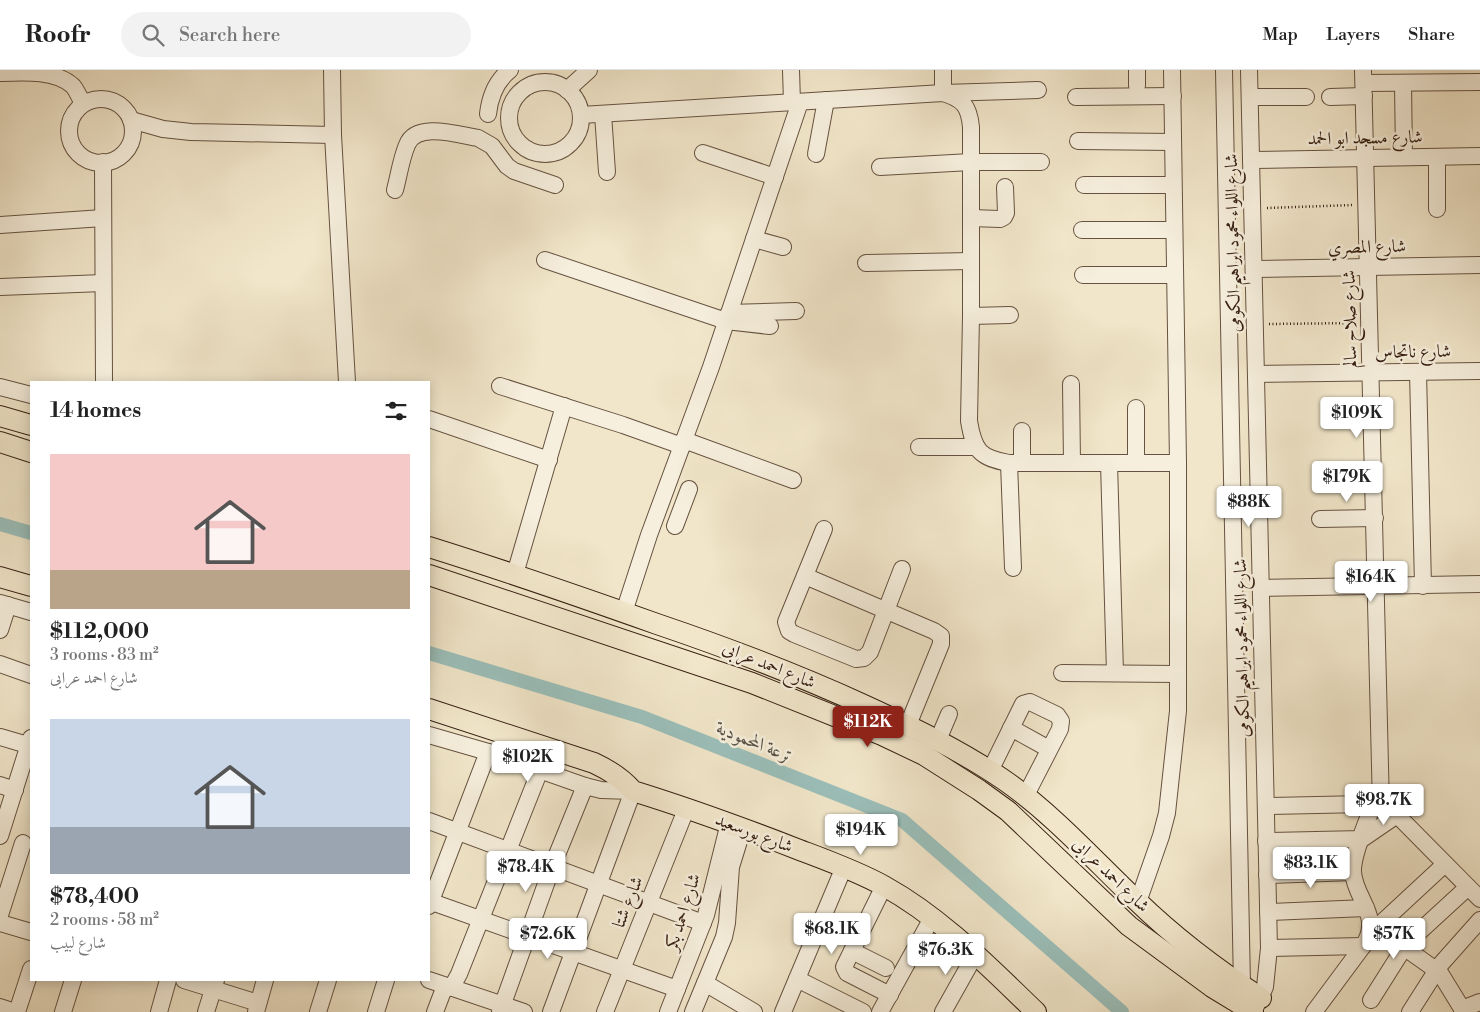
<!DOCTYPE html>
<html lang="en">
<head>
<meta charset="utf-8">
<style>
  :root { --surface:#fff; --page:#f2f2f2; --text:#222; --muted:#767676; --line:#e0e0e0; --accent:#8f2418 }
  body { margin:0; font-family:"Libre Bodoni",Amiri,serif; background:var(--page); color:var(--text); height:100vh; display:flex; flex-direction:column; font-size:19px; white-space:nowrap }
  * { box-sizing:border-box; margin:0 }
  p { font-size:16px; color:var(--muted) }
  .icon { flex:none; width:28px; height:28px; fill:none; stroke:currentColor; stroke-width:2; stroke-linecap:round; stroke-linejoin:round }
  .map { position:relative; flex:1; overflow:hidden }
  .sheet { position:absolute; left:30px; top:311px; width:400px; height:600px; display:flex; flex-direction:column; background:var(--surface); border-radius:0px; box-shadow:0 2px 12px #0003 }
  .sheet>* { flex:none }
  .price { position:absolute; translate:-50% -42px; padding:0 11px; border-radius:5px; background:#fff; color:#222; font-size:16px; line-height:32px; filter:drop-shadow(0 1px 2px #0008) }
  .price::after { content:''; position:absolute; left:50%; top:30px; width:15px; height:11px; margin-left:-8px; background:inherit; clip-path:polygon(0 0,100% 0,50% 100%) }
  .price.on { background:var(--accent); color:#fff }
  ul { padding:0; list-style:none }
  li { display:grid; align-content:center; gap:10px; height:265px; padding:0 20px }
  li span { display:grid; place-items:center; height:155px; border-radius:0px; color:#555 }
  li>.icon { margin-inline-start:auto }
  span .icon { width:90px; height:90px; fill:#fffc; stroke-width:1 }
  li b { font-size:21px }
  h2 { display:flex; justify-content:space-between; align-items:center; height:60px; padding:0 20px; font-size:21px }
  header { display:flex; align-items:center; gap:30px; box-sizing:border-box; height:70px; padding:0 25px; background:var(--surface); border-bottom:1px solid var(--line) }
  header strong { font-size:24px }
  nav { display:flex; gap:28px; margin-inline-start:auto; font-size:18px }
  .search { width:350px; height:45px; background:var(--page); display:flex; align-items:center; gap:12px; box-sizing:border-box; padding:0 18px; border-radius:28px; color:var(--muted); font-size:19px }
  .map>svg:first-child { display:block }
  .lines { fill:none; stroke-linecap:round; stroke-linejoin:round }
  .canal { stroke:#9bbfba; stroke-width:14 }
  .minor-casing { stroke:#665240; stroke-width:18 }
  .major-casing { stroke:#372012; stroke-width:22 }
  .path { stroke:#372012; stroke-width:2.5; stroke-dasharray:1 2.5; stroke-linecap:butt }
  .minor { stroke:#f6efdd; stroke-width:16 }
  .major { stroke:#f1e6ca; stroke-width:20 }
  .labels { text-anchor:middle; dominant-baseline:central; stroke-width:5; stroke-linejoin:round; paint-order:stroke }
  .street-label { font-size:18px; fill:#372012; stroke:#f6efdd }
  .water-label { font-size:19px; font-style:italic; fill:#555044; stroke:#f6efdd }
</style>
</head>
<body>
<header>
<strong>Roofr</strong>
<div class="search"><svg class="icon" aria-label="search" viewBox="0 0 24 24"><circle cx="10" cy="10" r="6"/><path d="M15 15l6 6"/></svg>Search here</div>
<nav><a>Map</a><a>Layers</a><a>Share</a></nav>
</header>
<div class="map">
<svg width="1480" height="942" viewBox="0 0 1480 942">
  <rect width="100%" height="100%" fill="#f1e6ca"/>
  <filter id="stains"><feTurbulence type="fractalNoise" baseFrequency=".004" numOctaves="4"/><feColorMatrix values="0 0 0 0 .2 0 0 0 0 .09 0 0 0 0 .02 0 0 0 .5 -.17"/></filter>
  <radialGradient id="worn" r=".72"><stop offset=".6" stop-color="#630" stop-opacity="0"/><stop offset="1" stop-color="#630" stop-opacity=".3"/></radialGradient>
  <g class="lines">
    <!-- canal -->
    <g class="canal">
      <path d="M0,454L31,463"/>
      <path d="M429,583L642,647L902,750L1122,942"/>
    </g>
    <!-- minor casing -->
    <g class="minor-casing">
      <g id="minor">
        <path d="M332,0L333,65L347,312"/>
        <path d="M791,0L792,32"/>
        <path d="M943,0V23L1038,20"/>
        <path d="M1224,0L1242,916"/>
        <path d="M1249,0L1269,878L1265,917L1255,938"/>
        <path d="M1363,0L1381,737"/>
        <path d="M0,3C24,2 56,0 73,16C77,21 80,28 83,34"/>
        <circle cx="545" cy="48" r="36"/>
        <path d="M1364,13L1480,12"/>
        <path d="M1403,13L1404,87"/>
        <path d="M1137,16V0"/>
        <path d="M567,20L589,0"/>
        <path d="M1076,27L1173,26"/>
        <path d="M1250,27H1306"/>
        <path d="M1330,27L1364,26"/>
        <circle cx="101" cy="61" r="32"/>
        <path d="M488,44C490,26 496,11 510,0"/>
        <path d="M603,44L607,102"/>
        <path d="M581,45L943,23C963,29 969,36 971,57V246L969,351C974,381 980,388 1009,393H1178"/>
        <path d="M131,50L163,59L191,62L333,65"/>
        <path d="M1078,71L1173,72"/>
        <path d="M703,83L775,107"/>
        <path d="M816,84L826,30"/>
        <path d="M1437,87V139"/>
        <path d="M1251,90L1480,86"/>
        <path d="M103,92L104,312"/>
        <path d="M880,97L971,92H1041"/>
        <path d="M1084,115H1173"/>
        <path d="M395,120C399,105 401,89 407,75C416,51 459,65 478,68L492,76L507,96L514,101L555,115"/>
        <path d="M971,148L1000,149L1004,147L1006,143L1005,117"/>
        <path d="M0,155L103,148"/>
        <path d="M1082,160H1174"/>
        <path d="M754,169L783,177"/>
        <path d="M545,190L726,251L770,256"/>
        <path d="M866,193L971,191"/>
        <path d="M1254,199L1480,195"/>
        <path d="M1083,205H1175"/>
        <path d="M0,217L103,213"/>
        <path d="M729,243L796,241"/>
        <path d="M971,246L1010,245"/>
        <path d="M1418,302L1423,516"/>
        <path d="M1256,304L1480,301"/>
        <path d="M1071,314L1072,393"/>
        <path d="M500,316L623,355L682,376"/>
        <path d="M0,317L31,325"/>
        <path d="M1136,338V393"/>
        <path d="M429,349L549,390"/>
        <path d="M1022,361V393"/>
        <path d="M684,370L793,410"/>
        <path d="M919,377H976"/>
        <path d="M1009,393L1013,498"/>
        <path d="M1109,393L1115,603"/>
        <path d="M1320,449L1375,448"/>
        <path d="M675,456L689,419"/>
        <path d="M824,459L786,552L789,561L794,564L856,589L864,588L870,582L902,499"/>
        <path d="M515,504L564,336"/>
        <path d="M805,506L934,561L941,566V574L908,655"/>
        <path d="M1261,518L1480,514"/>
        <path d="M0,533L31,542"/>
        <path d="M624,542L649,465L711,297L800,32"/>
        <path d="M0,560L8,535"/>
        <path d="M0,594L31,605"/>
        <path d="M1062,603L1178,604"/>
        <path d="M1011,658L1049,679"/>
        <path d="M429,665L488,682L585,716L601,720L633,721L551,942"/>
        <path d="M0,667L31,676"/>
        <path d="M938,670L949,644"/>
        <path d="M990,701L1023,634L1030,632L1057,645L1061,651L1060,659L1026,725"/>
        <path d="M0,715L15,720"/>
        <path d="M1266,736L1364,734L1381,737L1397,745L1480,829"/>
        <path d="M429,751L703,853"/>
        <path d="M0,766L31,668"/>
        <path d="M1266,771L1362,769L1397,745"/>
        <path d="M1267,805L1353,802"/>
        <path d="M884,816L844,897L847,903L890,925"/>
        <path d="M429,831L677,919"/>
        <path d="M1138,832L1161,766L1167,743L1178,641V393L1172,0"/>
        <path d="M429,836L488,682"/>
        <path d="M1268,842L1366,838"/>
        <path d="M0,845L23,773"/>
        <path d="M0,853L31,862"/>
        <path d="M1371,854L1436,900"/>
        <path d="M1376,858L1445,794"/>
        <path d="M1269,878L1363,876"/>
        <path d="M852,881L886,898"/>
        <path d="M1437,898L1464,942"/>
        <path d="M797,909L863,942"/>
        <path d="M184,910L258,933"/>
        <path d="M429,910L524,942"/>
        <path d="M705,913L754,942"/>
        <path d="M1371,930L1407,873L1468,817"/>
        <path d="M0,937L15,942"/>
        <path d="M1462,939L1480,932"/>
        <path d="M17,942L31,899"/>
        <path d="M63,942L73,910"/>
        <path d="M159,942L168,910"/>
        <path d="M206,942L216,910"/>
        <path d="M256,942L265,910"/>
        <path d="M318,942L328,910"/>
        <path d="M376,942L386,910"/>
        <path d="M435,942L443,921L453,915L459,904L540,700"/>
        <path d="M500,942L552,797L585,716"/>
        <path d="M605,942L687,737"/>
        <path d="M668,942L706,845L729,753"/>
        <path d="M693,942L724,867L727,853L731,797L743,758"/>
        <path d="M783,942L844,797"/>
        <path d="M880,942L932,848"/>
        <path d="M943,942L975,885"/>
        <path d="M1314,942L1363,876C1383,846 1355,830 1353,802C1352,786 1367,751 1373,735"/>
        <path d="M1410,942L1440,895L1480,850"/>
      </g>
    </g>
    <!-- major casing -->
    <g class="major-casing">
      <g id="major">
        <path d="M0,346L31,355"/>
        <path d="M0,372L31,382"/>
        <path d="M429,477C506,501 581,527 657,554C728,578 796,604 864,635C912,657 960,680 1004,710C1053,744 1093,789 1136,830C1174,867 1216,899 1261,928"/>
        <path d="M429,505L752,613L882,665L924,685L979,720L1008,741L1129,856L1212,917L1253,942"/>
        <path d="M0,507L31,516"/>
        <path d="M429,639L594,693C609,700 622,708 633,721C688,738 743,758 797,779C826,790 857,801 884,816C942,848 989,897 1036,942"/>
      </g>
    </g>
    <!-- path -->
    <g class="path">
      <path d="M1267,138L1353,135"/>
      <path d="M1269,254L1356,253"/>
    </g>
    <!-- minor -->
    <use href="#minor" class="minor"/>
    <!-- major -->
    <use href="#major" class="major"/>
  </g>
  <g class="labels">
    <!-- street labels -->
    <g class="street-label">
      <text transform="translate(1365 68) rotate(-1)">شارع مسجد ابو الحمد</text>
      <text transform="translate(1233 173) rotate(-91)">شارع اللواء محمود ابراهيم الكومى</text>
      <text transform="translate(1367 177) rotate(-1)">شارع المصري</text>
      <text transform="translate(1350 249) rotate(-91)">شارع صلاح سالم</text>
      <text transform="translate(1413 282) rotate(-1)">شارع ناتجاس</text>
      <text transform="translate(1242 578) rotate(-91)">شارع اللواء محمود ابراهيم الكومى</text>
      <text transform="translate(769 595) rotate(22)">شارع احمد عرابى</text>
      <text transform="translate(754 763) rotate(21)">شارع بورسعيد</text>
      <text transform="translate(1111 805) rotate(44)">شارع احمد عرابى</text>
      <text transform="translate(628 832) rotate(-68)">شارع شتا</text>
      <text transform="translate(683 842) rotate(-72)">شارع احمد بكر</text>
    </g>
    <!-- water labels -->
    <g class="water-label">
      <text transform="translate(755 672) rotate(22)">ترعة المحمودية</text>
    </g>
  </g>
  <rect width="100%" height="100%" filter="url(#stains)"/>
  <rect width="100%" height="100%" fill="url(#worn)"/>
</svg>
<b class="price" style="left:1357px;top:369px">$109K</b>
<b class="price" style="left:1347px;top:433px">$179K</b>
<b class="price" style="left:1249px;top:458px">$88K</b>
<b class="price" style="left:1371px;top:533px">$164K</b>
<b class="price on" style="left:868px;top:678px">$112K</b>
<b class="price" style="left:528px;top:713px">$102K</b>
<b class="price" style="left:1384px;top:756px">$98.7K</b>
<b class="price" style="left:861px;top:786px">$194K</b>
<b class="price" style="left:1311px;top:819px">$83.1K</b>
<b class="price" style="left:526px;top:823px">$78.4K</b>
<b class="price" style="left:832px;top:885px">$68.1K</b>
<b class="price" style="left:548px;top:890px">$72.6K</b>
<b class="price" style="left:1394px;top:890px">$57K</b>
<b class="price" style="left:946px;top:906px">$76.3K</b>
<section class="sheet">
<h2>14 homes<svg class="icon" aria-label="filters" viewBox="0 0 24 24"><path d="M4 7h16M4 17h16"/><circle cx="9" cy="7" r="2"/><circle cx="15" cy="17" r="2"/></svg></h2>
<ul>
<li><span style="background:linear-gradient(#f6c9c9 75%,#b9a48a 0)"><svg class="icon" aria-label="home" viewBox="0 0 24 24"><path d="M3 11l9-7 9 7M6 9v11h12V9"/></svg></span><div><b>$112,000</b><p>3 rooms · 83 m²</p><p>شارع احمد عرابى</p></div></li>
<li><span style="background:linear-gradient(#c9d6e8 70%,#9aa5b1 0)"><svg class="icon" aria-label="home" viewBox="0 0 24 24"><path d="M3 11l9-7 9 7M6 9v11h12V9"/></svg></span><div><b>$78,400</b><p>2 rooms · 58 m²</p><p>شارع لبيب</p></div></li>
</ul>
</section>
</div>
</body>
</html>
